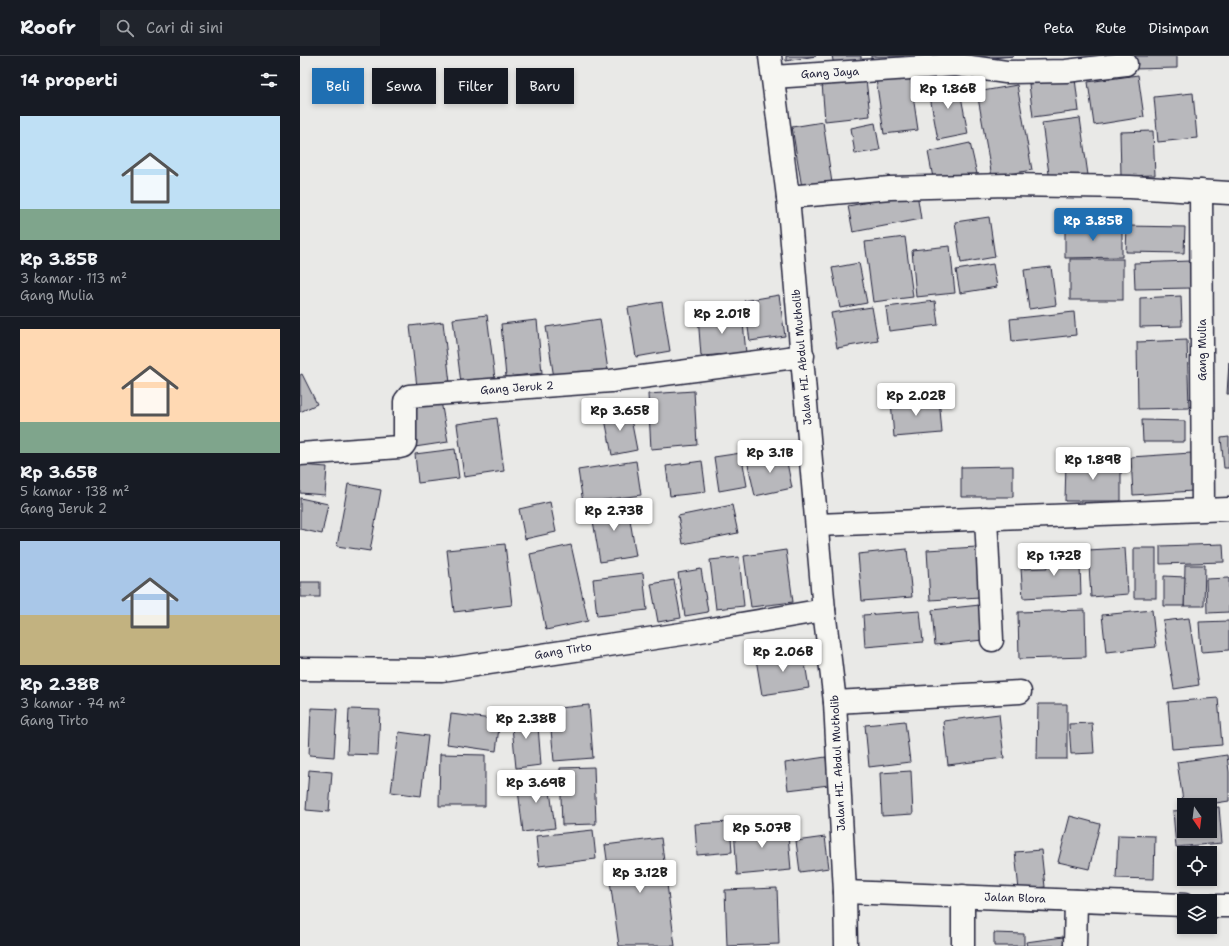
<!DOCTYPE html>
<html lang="id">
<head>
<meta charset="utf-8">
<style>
  :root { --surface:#171b24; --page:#20242c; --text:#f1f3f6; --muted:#9ea1a6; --line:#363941; --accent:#1f6fb2 }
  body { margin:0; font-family:"Shantell Sans",sans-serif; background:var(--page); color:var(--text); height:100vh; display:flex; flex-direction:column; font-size:15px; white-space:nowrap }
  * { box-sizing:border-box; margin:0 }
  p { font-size:13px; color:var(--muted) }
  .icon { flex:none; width:22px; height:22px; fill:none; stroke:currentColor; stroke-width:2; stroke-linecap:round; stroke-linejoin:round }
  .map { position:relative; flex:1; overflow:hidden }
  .side { display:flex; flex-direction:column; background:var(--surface); width:300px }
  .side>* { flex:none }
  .banner { position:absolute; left:12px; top:12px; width:380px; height:36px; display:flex; gap:8px }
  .needle { width:26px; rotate:166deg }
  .controls { position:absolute; left:877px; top:742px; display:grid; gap:8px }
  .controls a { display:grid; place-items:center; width:40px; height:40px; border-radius:0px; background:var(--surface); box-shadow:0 2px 6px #0003; font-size:20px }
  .price { position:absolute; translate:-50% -34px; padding:0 9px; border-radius:4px; background:#fff; color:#222; font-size:13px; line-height:26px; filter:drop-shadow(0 1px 2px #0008) }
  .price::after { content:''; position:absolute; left:50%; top:24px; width:12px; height:9px; margin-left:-6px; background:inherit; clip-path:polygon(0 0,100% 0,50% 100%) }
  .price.active { background:var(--accent); color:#fff }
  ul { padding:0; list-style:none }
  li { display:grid; align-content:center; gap:8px; height:212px; padding:0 20px }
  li+li { border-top:1px solid var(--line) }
  li span { display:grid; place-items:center; height:124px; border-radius:0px; color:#555 }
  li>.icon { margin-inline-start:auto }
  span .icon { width:72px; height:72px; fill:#fffc; stroke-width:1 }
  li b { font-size:17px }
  h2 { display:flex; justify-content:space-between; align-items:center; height:48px; padding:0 20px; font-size:17px }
  .chip { padding:0 14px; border-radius:0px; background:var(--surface); box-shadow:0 2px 6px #0003; font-size:14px; line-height:36px }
  .chip.active { background:var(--accent); color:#fff }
  header { display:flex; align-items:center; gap:24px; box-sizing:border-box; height:56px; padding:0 20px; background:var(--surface); border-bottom:1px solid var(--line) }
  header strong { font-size:19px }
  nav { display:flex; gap:22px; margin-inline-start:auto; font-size:14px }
  .search { width:280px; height:36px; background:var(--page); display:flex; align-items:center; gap:10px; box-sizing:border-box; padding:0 14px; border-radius:0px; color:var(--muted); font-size:15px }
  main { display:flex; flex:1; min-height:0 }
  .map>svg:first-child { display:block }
  .building { fill:#b8b8bc; stroke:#22223b }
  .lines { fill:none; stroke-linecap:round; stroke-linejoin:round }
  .minor-casing { stroke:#22223b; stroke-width:25 }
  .tertiary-casing { stroke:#22223b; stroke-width:25 }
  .minor { stroke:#f6f6f2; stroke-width:22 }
  .tertiary { stroke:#f6f6f2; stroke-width:22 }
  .labels { text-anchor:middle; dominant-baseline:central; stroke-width:3.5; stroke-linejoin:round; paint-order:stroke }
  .street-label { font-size:11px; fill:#22223b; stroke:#f6f6f2 }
</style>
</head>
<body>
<header>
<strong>Roofr</strong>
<div class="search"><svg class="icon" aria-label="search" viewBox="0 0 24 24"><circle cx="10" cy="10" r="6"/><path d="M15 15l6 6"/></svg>Cari di sini</div>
<nav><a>Peta</a><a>Rute</a><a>Disimpan</a></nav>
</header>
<main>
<section class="side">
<h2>14 properti<svg class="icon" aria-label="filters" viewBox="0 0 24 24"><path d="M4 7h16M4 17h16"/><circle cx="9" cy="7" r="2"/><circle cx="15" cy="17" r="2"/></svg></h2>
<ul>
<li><span style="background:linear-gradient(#bfe0f5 75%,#7fa58c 0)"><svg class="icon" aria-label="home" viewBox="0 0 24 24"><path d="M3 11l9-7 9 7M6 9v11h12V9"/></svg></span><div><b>Rp 3.85B</b><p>3 kamar · 113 m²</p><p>Gang Mulia</p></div></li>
<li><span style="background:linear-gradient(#ffd9b3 75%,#7fa58c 0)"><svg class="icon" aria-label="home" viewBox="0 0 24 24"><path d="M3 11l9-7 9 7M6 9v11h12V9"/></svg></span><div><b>Rp 3.65B</b><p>5 kamar · 138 m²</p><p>Gang Jeruk 2</p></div></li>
<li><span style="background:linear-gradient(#a9c7e8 60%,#c2b280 0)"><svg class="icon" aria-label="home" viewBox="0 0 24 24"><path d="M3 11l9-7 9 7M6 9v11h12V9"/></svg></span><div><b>Rp 2.38B</b><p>3 kamar · 74 m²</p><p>Gang Tirto</p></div></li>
</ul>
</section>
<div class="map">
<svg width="929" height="890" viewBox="0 0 929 890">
  <rect width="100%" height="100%" fill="#e9e9e7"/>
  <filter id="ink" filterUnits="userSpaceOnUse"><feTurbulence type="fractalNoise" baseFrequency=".025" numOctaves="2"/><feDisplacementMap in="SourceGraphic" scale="8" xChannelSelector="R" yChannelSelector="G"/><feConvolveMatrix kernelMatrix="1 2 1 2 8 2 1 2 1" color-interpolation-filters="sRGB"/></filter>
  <g filter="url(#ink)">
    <!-- building -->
    <g class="building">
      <path d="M486,0H516L486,5Z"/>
      <path d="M532,0H561V4L534,9Z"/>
      <path d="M571,0H604L571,5Z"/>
      <path d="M680,0H714L681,3Z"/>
      <path d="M831,0H877V12L831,13Z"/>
      <path d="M610,19L618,74L584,78L576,23Z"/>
      <path d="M838,19L844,61L794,69L788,26Z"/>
      <path d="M566,23L570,60L525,65L522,27Z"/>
      <path d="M775,23L779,55L733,61L729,28Z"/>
      <path d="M658,24L668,78L638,84L628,30Z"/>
      <path d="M717,29L732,114L692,121L677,36Z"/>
      <path d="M893,37L897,82L858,86L854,41Z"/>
      <path d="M780,62L788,119L750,125L742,67Z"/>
      <path d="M523,66L532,127L502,132L492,71Z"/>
      <path d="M575,67L580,94L555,98L551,72Z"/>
      <path d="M853,75L855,119L821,120L820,76Z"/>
      <path d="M670,87L677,118L634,127L628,96Z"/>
      <path d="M617,137L621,163L553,176L548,150Z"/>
      <path d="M689,161L695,201L661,207L655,166Z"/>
      <path d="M765,170H822V201L765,202Z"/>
      <path d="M827,170L885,171L884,197L826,196Z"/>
      <path d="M605,181L613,241L573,246L565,186Z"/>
      <path d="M650,190L655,237L616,241L612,194Z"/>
      <rect x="770" y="203" width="53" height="41"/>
      <path d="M891,205L892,232L835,233L834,207Z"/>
      <path d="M559,207L567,247L540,252L532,212Z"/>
      <path d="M693,208L697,231L660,237L656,214Z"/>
      <path d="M751,211L756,249L729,253L724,214Z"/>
      <path d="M479,239L485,280L450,285L444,245Z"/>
      <path d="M881,240L882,270L840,271V242Z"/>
      <path d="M635,245L638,269L589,275L586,251Z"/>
      <path d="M362,246L370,295L336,301L328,252Z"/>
      <path d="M572,251L578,285L537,292L531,257Z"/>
      <path d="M774,256L776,279L712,286L710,263Z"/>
      <path d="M442,257L446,297L401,300L398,260Z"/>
      <path d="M187,259L195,323L161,327L153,263Z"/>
      <path d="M300,263L308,314L254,322L246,271Z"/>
      <path d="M237,264L242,317L206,321L201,268Z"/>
      <path d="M143,266L150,327L117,331L110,270Z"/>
      <path d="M887,284L889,352L838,353L837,286Z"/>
      <path d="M929,306V338H927Z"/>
      <path d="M2,318L17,348L0,356V319Z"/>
      <path d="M394,335L397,389L351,393L348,338Z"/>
      <path d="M639,341L642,377L594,381L591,345Z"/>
      <path d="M141,345L148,386L115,391L109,350Z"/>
      <path d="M329,353L337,394L312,399L304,358Z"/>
      <path d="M197,362L204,415L164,421L157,368Z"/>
      <path d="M842,364L885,365V386H843Z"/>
      <path d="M929,381V412H924L921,382Z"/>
      <path d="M155,393L159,422L118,427L115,398Z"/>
      <path d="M485,396L492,432L455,440L447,404Z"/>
      <path d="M441,397L447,430L419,435L414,401Z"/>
      <path d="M891,397L893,435L833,439L831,401Z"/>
      <path d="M336,405L341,439L283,447L278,414Z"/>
      <path d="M402,405L406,436L370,440L366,410Z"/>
      <path d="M766,405H821V445H765Z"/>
      <path d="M0,409L27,411L25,439L0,437Z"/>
      <path d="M713,410V441H661V411Z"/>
      <path d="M48,428L81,434L70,495L37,490Z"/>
      <path d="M0,442L28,448L22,478L0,473Z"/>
      <path d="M250,446L256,476L225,483L219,453Z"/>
      <path d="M327,446L336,500L300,506L291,453Z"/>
      <path d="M432,449L438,477L383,488L378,460Z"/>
      <path d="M205,488L212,549L154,556L147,494Z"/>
      <path d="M923,488L924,506L860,508V490Z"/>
      <path d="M271,489L288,565L246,574L230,498Z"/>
      <path d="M677,491L680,541L630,544L627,494Z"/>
      <path d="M825,492L828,538L791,541L788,494Z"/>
      <rect x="834" y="492" width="22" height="50"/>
      <path d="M607,493L612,541L562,545L558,498Z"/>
      <path d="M776,493L777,510H780L781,539L723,542L721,513L747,512L746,495Z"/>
      <path d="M486,494L493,546L451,551L444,500Z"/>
      <path d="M439,501L444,550L416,553L410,504Z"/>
      <path d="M885,509H905L904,550H884Z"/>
      <path d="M401,513L408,556L385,560L378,517Z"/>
      <path d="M343,517L347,554L297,560L293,523Z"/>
      <path d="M864,520L885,521L884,550H864Z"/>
      <path d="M929,522V556L907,557L906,523Z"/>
      <path d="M374,524L381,562L358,566L351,528Z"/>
      <rect x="0" y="526" width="20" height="15"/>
      <path d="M680,549L683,584L635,589L632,554Z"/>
      <path d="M785,554L786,601L719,603L718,556Z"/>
      <path d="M852,554L856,591L806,596L802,559Z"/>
      <path d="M620,555L623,586L565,591L563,559Z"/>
      <path d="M889,562L899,629L874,633L863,565Z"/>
      <path d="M929,565V594L901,596L899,566Z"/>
      <path d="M503,595L509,632L462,639L456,603Z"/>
      <path d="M918,642L922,689L872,693L868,646Z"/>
      <path d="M738,648H767V703H737Z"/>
      <path d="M289,649L293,702L254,705L249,653Z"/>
      <path d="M11,652L37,653L34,701L9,699Z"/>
      <path d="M49,653L80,654L78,699L47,698Z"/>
      <path d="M237,657L241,709L216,712L211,660Z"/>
      <path d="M151,658L200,664L196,695L147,688Z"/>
      <path d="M699,658L704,702L648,709L643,665Z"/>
      <path d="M605,665L610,706L569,711L565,669Z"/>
      <path d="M792,667L794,697L771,698L769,668Z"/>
      <path d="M99,676L128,680L121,740L91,736Z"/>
      <path d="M140,698L185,699V750H139Z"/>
      <path d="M927,699L929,716V745L903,749H884V751L877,706Z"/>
      <path d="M526,701L529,729L488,734L485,707Z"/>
      <path d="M294,711L296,768L262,769L260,712Z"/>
      <path d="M9,714L32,716L29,756L6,754Z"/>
      <path d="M611,715L613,758L582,760L580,717Z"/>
      <path d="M248,720L255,772L223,776L217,725Z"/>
      <path d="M919,751L922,787L876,791L873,755L884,754V775H910V752Z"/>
      <path d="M770,760L800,768L789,813L758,806Z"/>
      <path d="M430,766L432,796L397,799L395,768Z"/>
      <path d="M487,767L491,814L437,819L434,772Z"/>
      <path d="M293,774L296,803L239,810L236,780Z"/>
      <path d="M818,779L855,780L854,823L816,822Z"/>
      <path d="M525,781L529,812L500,816L496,785Z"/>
      <path d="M361,782L375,890H319L305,789Z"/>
      <path d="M741,794L745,831L719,834L715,796Z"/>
      <path d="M477,832L479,888L427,890L425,834Z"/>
      <path d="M694,877L724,878V890H694Z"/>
      <path d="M763,881L765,890H727L726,886Z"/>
    </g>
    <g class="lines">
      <!-- minor casing -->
      <g class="minor-casing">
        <g id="minor">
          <path d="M473,21L656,9L706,16L766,15L826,8"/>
          <path d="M901,135L903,453"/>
          <path d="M488,141L590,132L707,129L830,131L929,137"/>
          <path d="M0,398L99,391L103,390L105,387V345L109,340L311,325L503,300"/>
          <path d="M686,462L692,584"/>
          <path d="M517,469L929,453"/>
          <path d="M0,613L142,614L388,577L524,554"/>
          <path d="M535,646L720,636"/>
          <path d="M545,836L884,849"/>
          <path d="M663,840V890"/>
          <path d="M910,850H929"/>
          <path d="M775,890L776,845"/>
        </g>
      </g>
      <!-- tertiary casing -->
      <g class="tertiary-casing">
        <path id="tertiary" d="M470,0L488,141L524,554L535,646L545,836L546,890"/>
      </g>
      <!-- minor -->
      <use href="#minor" class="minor"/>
      <!-- tertiary -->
      <use href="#tertiary" class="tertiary"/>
    </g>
  </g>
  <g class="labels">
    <!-- street labels -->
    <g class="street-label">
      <text transform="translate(530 17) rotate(-3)">Gang Jaya</text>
      <text transform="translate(902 294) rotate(-90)">Gang Mulia</text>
      <text transform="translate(502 301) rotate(-95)">Jalan HI. Abdul Mutholib</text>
      <text transform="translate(217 332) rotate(-4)">Gang Jeruk 2</text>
      <text transform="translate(263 595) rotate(-9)">Gang Tirto</text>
      <text transform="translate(538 707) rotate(-93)">Jalan HI. Abdul Mutholib</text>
      <text transform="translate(715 842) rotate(2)">Jalan Blora</text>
    </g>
  </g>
</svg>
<div class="controls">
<a><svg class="needle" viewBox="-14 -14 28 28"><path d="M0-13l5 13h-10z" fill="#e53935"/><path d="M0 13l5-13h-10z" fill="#9ea1a6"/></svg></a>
<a><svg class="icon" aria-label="locate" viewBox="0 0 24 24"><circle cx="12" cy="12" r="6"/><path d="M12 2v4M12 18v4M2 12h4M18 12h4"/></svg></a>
<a><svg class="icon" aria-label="layers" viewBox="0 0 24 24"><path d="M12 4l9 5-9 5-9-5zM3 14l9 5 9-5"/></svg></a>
</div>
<b class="price" style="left:648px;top:54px">Rp 1.86B</b>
<b class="price active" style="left:793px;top:186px">Rp 3.85B</b>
<b class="price" style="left:422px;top:279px">Rp 2.01B</b>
<b class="price" style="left:616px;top:361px">Rp 2.02B</b>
<b class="price" style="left:320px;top:376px">Rp 3.65B</b>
<b class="price" style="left:470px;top:418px">Rp 3.1B</b>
<b class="price" style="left:793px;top:425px">Rp 1.89B</b>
<b class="price" style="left:314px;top:476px">Rp 2.73B</b>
<b class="price" style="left:754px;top:521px">Rp 1.72B</b>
<b class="price" style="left:483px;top:617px">Rp 2.06B</b>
<b class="price" style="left:226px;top:684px">Rp 2.38B</b>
<b class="price" style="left:236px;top:748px">Rp 3.69B</b>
<b class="price" style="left:462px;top:793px">Rp 5.07B</b>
<b class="price" style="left:340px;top:838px">Rp 3.12B</b>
<div class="banner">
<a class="chip active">Beli</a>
<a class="chip">Sewa</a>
<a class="chip">Filter</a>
<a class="chip">Baru</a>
</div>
</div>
</main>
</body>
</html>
